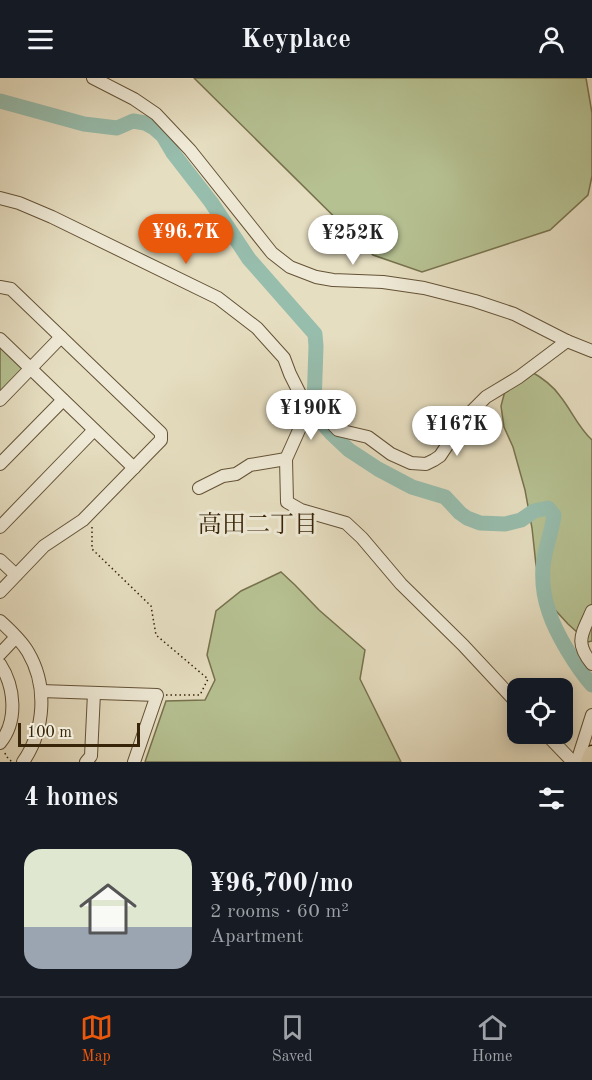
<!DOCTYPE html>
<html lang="en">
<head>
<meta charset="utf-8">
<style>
  :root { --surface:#171b24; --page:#20242c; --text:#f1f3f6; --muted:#9ea1a6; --line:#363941; --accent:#ea580c }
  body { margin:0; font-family:"Old Standard TT","Noto Serif JP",serif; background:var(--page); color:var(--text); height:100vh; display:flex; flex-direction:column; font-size:22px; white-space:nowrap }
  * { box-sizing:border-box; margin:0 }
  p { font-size:20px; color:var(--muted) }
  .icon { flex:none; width:33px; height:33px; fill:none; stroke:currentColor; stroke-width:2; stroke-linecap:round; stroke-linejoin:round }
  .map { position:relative; height:684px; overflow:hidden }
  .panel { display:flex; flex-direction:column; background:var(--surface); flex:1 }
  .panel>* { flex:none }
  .tools { position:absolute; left:507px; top:600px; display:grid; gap:12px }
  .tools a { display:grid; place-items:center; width:66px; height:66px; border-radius:12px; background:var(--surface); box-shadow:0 3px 15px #0003; font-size:30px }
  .scale { position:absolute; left:18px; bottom:15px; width:122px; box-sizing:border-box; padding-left:6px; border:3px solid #382408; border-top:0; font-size:16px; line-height:21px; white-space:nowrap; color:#382408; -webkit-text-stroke:4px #efead7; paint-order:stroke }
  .price { position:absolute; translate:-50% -51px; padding:0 14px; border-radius:21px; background:#fff; color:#222; font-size:20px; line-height:39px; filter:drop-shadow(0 2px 3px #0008) }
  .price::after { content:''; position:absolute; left:50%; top:36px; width:18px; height:14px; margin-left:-9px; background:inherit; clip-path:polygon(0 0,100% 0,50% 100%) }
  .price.active { background:var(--accent); color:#fff }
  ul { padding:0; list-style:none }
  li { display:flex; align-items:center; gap:18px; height:150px; padding:0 24px }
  li span { display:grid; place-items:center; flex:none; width:168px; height:120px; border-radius:18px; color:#555 }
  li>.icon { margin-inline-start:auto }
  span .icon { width:72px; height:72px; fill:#fffc; stroke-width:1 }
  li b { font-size:26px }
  h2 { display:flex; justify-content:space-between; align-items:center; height:72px; padding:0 24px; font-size:26px }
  header { display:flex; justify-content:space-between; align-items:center; height:78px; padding:0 24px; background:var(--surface); font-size:27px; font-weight:600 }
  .dock { display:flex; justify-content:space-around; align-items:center; height:84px; border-top:2px solid var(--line); background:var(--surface); font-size:16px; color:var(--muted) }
  .dock a { display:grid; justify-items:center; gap:3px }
  .dock .active { color:var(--accent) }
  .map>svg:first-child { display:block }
  .green { fill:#b6c192; stroke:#77724d; stroke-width:1.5 }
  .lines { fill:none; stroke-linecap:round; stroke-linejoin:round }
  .river { stroke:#97bdad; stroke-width:15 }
  .minor-casing { stroke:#645236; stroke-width:14 }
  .highway-casing { stroke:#382408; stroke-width:19 }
  .path { stroke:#382408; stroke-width:1.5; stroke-dasharray:1.5 3; stroke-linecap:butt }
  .minor { stroke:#efead7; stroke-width:12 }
  .highway { stroke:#e6dec1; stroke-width:16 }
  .labels { text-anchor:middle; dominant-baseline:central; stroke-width:6; stroke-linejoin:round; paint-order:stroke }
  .neighbourhood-label { font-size:24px; fill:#382408; stroke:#efead7 }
</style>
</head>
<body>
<header><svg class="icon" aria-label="menu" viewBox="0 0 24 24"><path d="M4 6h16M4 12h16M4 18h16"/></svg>Keyplace<svg class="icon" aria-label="person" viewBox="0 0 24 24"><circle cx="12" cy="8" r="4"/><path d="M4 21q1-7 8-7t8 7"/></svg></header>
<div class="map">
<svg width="592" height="684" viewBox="0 0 592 684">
  <rect width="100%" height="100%" fill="#e6dec1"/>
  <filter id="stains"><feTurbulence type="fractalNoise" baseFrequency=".00333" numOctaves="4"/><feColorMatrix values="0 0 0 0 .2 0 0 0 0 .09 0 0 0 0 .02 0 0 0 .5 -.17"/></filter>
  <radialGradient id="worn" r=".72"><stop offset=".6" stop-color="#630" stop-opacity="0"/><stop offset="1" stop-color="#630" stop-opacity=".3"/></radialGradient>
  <!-- green -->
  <g class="green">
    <path d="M194,0H586L592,35V98L588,117L550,152L422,194L373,177Z"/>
    <path d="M0,268L22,289L21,294L0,317Z"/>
    <path d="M530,293C541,299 553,308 560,318C572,333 578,349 592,362V563L588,564L568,546L546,522L536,487L532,450L525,412L513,369L504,349L501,328L506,309Z"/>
    <path d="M281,494L295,507L319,532L365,572L360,601L401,684H145L166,623L205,622L215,602L207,577L216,533L241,513Z"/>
  </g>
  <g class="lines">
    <!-- river -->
    <path class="river" d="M0,23L84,46L117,50L133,43L145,45L154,50L163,58L173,75L211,124L249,181L315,256L316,268L314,328L316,338L331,355L349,372L378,391L412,409L445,419L460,435L467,440L480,445L505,446L521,442L534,433L548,430L554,437C552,454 545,470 543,488C542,502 544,520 549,534C556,556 577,590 592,607"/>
    <!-- minor casing -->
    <g class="minor-casing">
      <g id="minor">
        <path d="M93,0L134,21L156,36L190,72L272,175L290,189L316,199L333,202L383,204L424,210L475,223L514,236L567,263L592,273"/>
        <path d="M0,120L19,125L52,139L218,220L257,250L284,280L290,296L308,332"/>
        <path d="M0,209L11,211L61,259"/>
        <path d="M0,261L134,390"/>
        <path d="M0,322L61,259L161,355V362L83,442L44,468L0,514"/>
        <path d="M308,332L286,381L287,424L301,432L346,445L362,460L401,506L463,567L518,626"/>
        <path d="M308,332L320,333L338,352L368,359L391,376L411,385L426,386L434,382L440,378L466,339L486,319L519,299L567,263"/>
        <path d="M0,386L63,322"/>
        <path d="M199,410L223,398L236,396L250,387L286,381"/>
        <path d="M0,449L94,352"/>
        <path d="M0,482L16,497"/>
        <path d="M592,533C582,556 574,564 592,586"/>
        <path d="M0,543C10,552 21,562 28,574C48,608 45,652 23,684"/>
        <path d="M0,576L16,559"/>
        <path d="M0,586C15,609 18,643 0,665"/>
        <path d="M41,613L157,617L134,684"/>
        <path d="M546,656L573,684"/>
        <path d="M86,684L91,678L94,615"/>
        <path d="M577,684L592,637"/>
      </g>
    </g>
    <!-- highway casing -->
    <g class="highway-casing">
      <path id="highway" d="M589,684L592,676"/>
    </g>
    <!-- path -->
    <g class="path">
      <path d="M92,449V471L151,528L156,557L208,601L200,617H166"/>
      <path d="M5,675L6,678L12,684"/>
    </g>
    <!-- minor -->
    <use href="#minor" class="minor"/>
    <!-- highway -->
    <use href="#highway" class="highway"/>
  </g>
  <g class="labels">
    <!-- neighbourhood labels -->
    <g class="neighbourhood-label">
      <text x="258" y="448">高田二丁目</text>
    </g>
  </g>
  <rect width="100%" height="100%" filter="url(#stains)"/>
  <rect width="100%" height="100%" fill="url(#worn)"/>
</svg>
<div class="tools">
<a><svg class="icon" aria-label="locate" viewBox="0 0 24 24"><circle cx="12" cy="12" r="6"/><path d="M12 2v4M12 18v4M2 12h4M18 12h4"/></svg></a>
</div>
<div class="scale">100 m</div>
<b class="price active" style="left:186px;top:187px">¥96.7K</b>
<b class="price" style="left:353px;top:188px">¥252K</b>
<b class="price" style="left:311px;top:363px">¥190K</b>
<b class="price" style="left:457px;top:379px">¥167K</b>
</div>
<section class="panel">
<h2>4 homes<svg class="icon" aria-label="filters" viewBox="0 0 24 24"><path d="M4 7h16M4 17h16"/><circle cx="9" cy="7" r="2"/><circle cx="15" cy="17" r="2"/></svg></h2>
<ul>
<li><span style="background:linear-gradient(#dfe7d0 65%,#9aa5b1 0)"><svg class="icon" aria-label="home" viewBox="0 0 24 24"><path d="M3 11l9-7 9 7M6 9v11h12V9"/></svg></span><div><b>¥96,700/mo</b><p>2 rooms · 60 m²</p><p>Apartment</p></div></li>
</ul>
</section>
<nav class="dock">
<a class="active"><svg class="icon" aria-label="map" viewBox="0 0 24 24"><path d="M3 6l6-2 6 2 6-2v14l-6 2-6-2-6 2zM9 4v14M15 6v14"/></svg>Map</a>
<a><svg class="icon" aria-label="saved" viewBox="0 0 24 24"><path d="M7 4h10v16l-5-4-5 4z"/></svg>Saved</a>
<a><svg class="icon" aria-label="home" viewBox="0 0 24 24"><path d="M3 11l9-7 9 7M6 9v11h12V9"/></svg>Home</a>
</nav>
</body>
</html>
